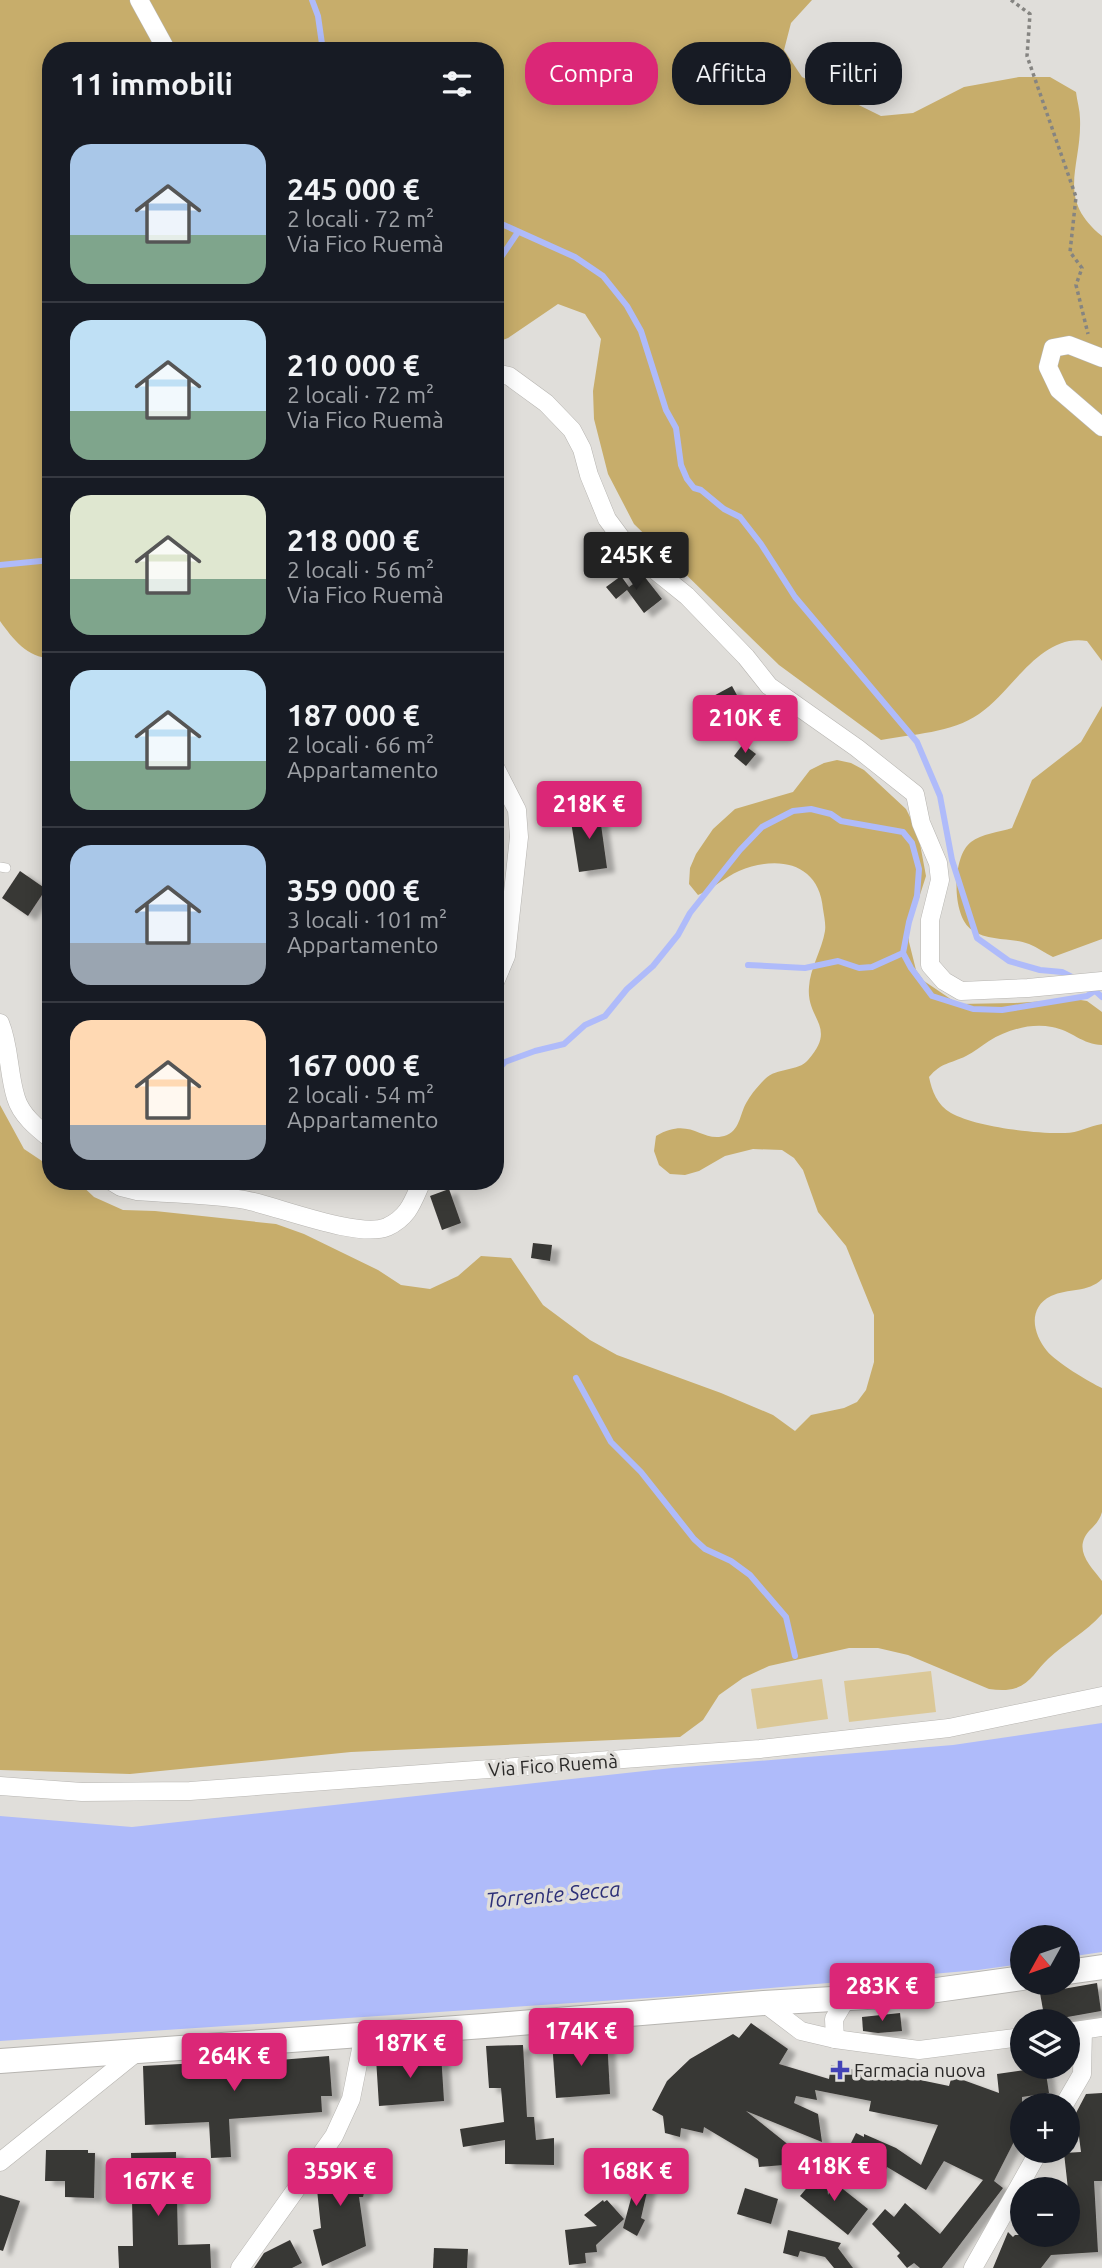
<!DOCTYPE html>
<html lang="it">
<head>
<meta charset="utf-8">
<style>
  :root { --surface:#171b24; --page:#242831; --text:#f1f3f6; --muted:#9ea1a6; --line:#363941; --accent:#db2777 }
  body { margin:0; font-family:Ubuntu,sans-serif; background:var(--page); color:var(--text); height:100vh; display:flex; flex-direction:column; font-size:26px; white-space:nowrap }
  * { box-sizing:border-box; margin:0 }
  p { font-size:23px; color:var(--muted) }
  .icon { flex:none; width:38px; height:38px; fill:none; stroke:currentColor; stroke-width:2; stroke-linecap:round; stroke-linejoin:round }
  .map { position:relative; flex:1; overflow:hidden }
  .details { position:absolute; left:42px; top:42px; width:462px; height:1148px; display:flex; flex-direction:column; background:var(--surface); border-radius:28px; box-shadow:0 4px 18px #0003 }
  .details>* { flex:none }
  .banner { position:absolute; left:525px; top:42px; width:471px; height:63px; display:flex; gap:14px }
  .needle { width:46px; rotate:230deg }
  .buttons { position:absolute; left:1010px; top:1925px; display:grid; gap:14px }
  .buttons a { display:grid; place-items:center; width:70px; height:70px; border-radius:50%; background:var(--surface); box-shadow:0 4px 18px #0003; font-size:35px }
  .price { position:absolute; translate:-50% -60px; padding:0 16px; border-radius:7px; background:var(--accent); color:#fff; font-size:23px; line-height:46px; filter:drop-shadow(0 2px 4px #0008) }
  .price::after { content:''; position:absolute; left:50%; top:42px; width:21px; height:16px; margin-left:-10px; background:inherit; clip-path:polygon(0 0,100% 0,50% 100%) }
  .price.on { background:#222; color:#fff }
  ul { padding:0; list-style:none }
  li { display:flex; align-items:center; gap:21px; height:175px; padding:0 28px }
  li+li { border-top:2px solid var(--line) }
  li span { display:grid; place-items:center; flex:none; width:196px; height:140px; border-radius:21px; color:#555 }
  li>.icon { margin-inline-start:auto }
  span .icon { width:84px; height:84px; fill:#fffc; stroke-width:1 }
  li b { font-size:30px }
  h2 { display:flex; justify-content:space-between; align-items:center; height:84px; padding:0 28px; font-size:30px }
  .chip { padding:0 24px; border-radius:28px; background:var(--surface); box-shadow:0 4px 18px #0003; font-size:24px; line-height:63px }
  .chip.on { background:var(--accent); color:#fff }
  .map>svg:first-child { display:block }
  .green { fill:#dbc897 }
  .forest { fill:#c7ad6b }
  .water { fill:#afbbfa }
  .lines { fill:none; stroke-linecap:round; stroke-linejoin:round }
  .stream { stroke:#afbbfa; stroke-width:6 }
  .building { fill:#393734; filter:url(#shadow) }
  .service-casing { stroke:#b7b5b1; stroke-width:10 }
  .minor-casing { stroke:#b7b5b1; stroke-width:19 }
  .secondary-casing { stroke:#b7b5b1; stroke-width:26 }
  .path { stroke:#858481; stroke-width:3.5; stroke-dasharray:3.5 3.5; stroke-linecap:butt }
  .service { stroke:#fff; stroke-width:9 }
  .minor { stroke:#fff; stroke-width:18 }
  .secondary { stroke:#fff; stroke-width:24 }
  .poi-dot { fill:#4242b7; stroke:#e0deda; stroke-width:2.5 }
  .labels { text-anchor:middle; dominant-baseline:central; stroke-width:7; stroke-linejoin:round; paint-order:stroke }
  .street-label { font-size:19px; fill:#2a2928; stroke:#e0deda }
  .poi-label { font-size:19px; fill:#2a2928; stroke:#e0deda; text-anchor:start }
  .water-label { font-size:21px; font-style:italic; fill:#2c2f77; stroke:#e0deda }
</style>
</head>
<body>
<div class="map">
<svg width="1102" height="2268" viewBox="0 0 1102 2268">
  <defs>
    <filter id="shadow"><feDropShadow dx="8" dy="4.5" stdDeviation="2" flood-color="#0004"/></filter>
  </defs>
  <rect width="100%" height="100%" fill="#e0deda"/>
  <!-- green -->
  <g class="green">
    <path d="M931,1671L936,1712L849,1722L844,1681Z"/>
    <path d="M822,1679L828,1719L757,1729L751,1689Z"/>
  </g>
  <!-- forest -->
  <g class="forest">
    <path d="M0,0H812L791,23L784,50L802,77L881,116L913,113L964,87L1019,77H1050L1076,92C1077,101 1080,110 1080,119C1082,167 1055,198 1102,236V661L1087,641C1040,633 1013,691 979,714C952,733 912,734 881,740L779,665L634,524L608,474L594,419L593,391L601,339L585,314L558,304L508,338L495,343V51H51V658C27,658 13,639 0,621Z"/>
    <path d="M1102,706V939L1053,957C1045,953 1037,947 1029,944C1011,937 989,942 972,930C951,916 952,856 971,842C981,834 1000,832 1012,828L1032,780L1081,742Z"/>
    <path d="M837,760L851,763L864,770L906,809L918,833L926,876L909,929V942L916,970L924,981L958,1004L1015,1003L1074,999L1087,1001L1102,1012V1045C1083,1045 1071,1030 1052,1027C1030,1023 1007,1030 989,1041C981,1046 974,1052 966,1056C950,1064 942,1062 929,1077C932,1091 937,1105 951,1113C976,1127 1036,1134 1065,1133C1078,1133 1089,1126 1102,1124V1279C1088,1293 1068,1288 1051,1296C1027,1308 1033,1334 1047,1351C1056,1362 1089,1382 1102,1388V1512C1100,1520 1095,1525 1089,1531C1073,1550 1090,1565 1102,1581V1614C1086,1632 1065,1643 1048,1659C1037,1669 1031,1683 1016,1688C1007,1691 998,1690 989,1689L908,1655L878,1648H849L769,1666L743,1678L719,1695L703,1720L680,1737L351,1752L130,1774L0,1770V1105L24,1149L51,1167V1181H77L94,1197L123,1210L155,1211L276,1224L304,1234L378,1270L401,1285L430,1289L458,1276L481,1256L511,1258L543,1305L590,1340L617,1355L721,1393L773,1415L795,1431L811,1415L844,1408L857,1402L866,1390L874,1362V1315L846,1246L818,1212L803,1170L794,1158L782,1150L753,1149L725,1156L699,1171L685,1175L670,1174L659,1165L654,1151L656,1136C692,1115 702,1145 727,1135C741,1129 740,1111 748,1100C752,1093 759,1085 765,1079C777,1067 798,1072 808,1060C838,1026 806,1020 809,987C810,968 822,950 825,931C826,924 824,916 823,909C819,862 777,855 739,871C725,877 713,889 698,895L689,884L690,868L696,854L713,829L735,809L793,792L810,770L824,763Z"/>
  </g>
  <!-- water -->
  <path class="water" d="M1102,1723V1952L1068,1957V1937H1022V1964L978,1970L678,1996L0,2041V1816L132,1827L672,1768L953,1745Z"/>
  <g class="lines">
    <!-- stream -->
    <g class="stream">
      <path d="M312,0L318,16L323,51"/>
      <path d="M495,221L575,257L603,276L627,306L641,331L666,410L676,428L681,465L687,479L694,488L701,490L724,509L740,517L761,544L795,597L917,742L940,796L952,860L977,938L1009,961L1040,970L1062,972L1076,979"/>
      <path d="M495,266L518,232"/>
      <path d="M0,565L51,560"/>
      <path d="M748,965L805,968L838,961L859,968L872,967L903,953"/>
      <path d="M1091,987L1102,997"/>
      <path d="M495,1073L505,1062L535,1051L564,1044L585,1025L605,1016L627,989L653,966L678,935L690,913L740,850L762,827L793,811L811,809L831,814L841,821L903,832L912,843L919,869L917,896L909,922L903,953L911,968L932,996L973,1009L1002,1010L1087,996L1096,990"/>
      <path d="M576,1378L611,1442L641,1472L694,1539L705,1549L731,1561L750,1575L786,1617L795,1656"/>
    </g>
  </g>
  <!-- building -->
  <g class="building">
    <path d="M621,576L629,587L644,576L662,599L644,613L627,590L616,599L606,587Z"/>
    <path d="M732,686L749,717L724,731L706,700Z"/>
    <path d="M743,744L756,754L746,766L734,756Z"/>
    <path d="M599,810L607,868L579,872L570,815Z"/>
    <path d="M20,871L46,889L28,916L2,898Z"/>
    <path d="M449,1189L461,1223L442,1230L430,1196Z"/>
    <path d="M533,1243L552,1245L550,1261L531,1258Z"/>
    <path d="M1097,1983L1101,2011L1045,2021L1040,1993Z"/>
    <path d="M900,2013L902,2031L878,2033L863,2031L862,2017Z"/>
    <path d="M751,2023L788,2049L779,2064L829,2079L831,2065L876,2074L877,2071L949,2086L952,2076L999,2093L997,2074L1045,2067L1049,2093L1022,2097V2126L994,2181L1003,2188L942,2268H920L914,2263L907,2268L897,2256L900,2253L872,2224L885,2209L894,2217L905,2203L940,2234L983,2180L944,2161L926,2190L887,2167L883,2177L858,2166L862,2158L847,2151L856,2133L864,2137V2134L896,2148L921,2165L938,2125L869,2111L871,2101L815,2090L817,2100L796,2096L794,2103L818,2114L822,2142L746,2111L795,2150L796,2164L759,2167L758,2159L704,2127L703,2133L681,2128L680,2137L665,2133L663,2116L652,2110L667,2081L690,2059L733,2034L739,2038Z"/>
    <path d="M607,2038L610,2094L556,2098L552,2041Z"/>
    <path d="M523,2045L527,2117H534L536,2140L554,2138V2165L505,2164V2140L463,2147L460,2129L504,2122L501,2088H489L486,2046Z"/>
    <path d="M441,2053L444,2101L379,2106L376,2058Z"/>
    <path d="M329,2056L332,2096H321L322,2112L229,2119L231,2157L211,2158L209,2122L145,2125L143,2066L218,2062V2065Z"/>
    <path d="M1102,2093V2181H1094L1098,2252L1051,2255L1041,2268H993L1008,2232L1013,2237L1015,2235H1068V2189L1064,2153L1081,2152L1076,2113L1086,2094Z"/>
    <path d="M46,2150H88V2153H95L94,2198L65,2197V2181H45Z"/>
    <path d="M176,2152L178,2245L210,2244L211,2268H119L118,2246H133L131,2153Z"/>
    <path d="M348,2153L349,2157L363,2156L365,2189L363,2197H359L366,2246L322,2266L313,2230L321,2228L316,2180L334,2155Z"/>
    <path d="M825,2166L828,2195L834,2182L868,2209L848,2235L800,2196Z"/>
    <path d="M636,2180L649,2183L641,2218L645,2220L637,2236L623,2228Z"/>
    <path d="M745,2188L778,2199L771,2224L737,2214Z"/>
    <path d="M0,2195L20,2201L3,2251L0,2250Z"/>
    <path d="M603,2200L604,2202L607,2200L624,2219L596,2245L597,2252L585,2253L586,2263L569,2265L565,2230L597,2226L584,2215Z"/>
    <path d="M788,2230L841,2243L838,2248L853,2268H834L825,2257L800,2251L798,2257L783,2253Z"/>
    <path d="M290,2240L302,2263L292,2268H254L264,2253Z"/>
    <path d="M434,2248L468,2249L467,2268H433Z"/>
  </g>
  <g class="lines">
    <!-- service casing -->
    <g class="service-casing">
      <path id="service" d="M0,867L6,868"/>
    </g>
    <!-- minor casing -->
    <g class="minor-casing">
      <g id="minor">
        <path d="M139,0L167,51"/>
        <path d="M1102,358L1069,345L1053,348L1048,367L1059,390L1102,427"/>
        <path d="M495,373L509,376L546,403L572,430L582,449L589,475L607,519L630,550L687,596L746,657L769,686L857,748L915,794L921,823L938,863L940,880L930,920V965L944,981L961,991L1028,988L1102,981"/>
        <path d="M495,767L517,810L519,837L506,956L495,982"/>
        <path d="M0,1023C10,1047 8,1073 16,1098C21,1115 37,1128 51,1139"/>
        <path d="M111,1181L121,1187L137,1191C172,1194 210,1194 245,1200C277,1206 358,1239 387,1227C409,1217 413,1201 422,1181"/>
        <path d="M0,1786L82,1792L190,1791L760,1749L949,1728L1102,1696"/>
        <path d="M764,2003L801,2031L835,2039L872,2044L919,2050L1022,2037"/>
        <path d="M1068,2032L1102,2027"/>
        <path d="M835,2039L834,2019L846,1999"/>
        <path d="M1064,2105L1082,2074L1083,2030"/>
        <path d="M0,2162L138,2051"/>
        <path d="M240,2268L334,2136L351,2099L364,2034"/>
        <path d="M973,2268L1039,2151"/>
      </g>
    </g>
    <!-- secondary casing -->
    <g class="secondary-casing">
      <g id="secondary">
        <path d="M1068,1972L1102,1967"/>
        <path d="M0,2061L484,2026L764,2003L901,1995L1022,1978"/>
      </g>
    </g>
    <!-- path -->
    <path class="path" d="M1011,0L1030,14L1027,56L1076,197L1070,252L1082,268L1076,285L1088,334"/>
    <!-- service -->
    <use href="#service" class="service"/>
    <!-- minor -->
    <use href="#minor" class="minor"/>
    <!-- secondary -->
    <use href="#secondary" class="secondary"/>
  </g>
  <!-- markers -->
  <path class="poi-dot" d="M836.5 2059.5h7v7h7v7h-7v7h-7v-7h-7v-7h7z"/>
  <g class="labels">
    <!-- street labels -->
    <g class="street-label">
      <text transform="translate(553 1765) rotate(-4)">Via Fico Ruemà</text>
    </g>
    <!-- poi labels -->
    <g class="poi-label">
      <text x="854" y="2070">Farmacia nuova</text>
    </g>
    <!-- water labels -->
    <g class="water-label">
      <text transform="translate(553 1894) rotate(-5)">Torrente Secca</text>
    </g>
  </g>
</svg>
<div class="buttons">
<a><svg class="needle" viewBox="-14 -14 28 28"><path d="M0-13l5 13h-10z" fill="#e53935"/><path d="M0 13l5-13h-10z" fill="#9ea1a6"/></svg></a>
<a><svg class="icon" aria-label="layers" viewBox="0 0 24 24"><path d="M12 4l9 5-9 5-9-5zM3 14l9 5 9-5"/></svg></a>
<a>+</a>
<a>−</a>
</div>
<b class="price on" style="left:636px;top:592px">245K €</b>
<b class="price" style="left:745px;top:755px">210K €</b>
<b class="price" style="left:589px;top:841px">218K €</b>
<b class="price" style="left:882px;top:2023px">283K €</b>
<b class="price" style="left:581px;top:2068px">174K €</b>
<b class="price" style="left:410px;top:2080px">187K €</b>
<b class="price" style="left:234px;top:2093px">264K €</b>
<b class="price" style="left:834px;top:2203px">418K €</b>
<b class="price" style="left:340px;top:2208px">359K €</b>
<b class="price" style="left:636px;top:2208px">168K €</b>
<b class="price" style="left:158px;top:2218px">167K €</b>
<div class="banner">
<a class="chip on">Compra</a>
<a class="chip">Affitta</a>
<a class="chip">Filtri</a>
</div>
<section class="details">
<h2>11 immobili<svg class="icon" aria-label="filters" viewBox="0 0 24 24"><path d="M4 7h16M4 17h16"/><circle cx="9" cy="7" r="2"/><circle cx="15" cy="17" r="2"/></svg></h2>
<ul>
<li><span style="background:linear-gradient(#a9c7e8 65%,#7fa58c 0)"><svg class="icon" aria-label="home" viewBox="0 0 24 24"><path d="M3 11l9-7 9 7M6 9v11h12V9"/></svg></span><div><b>245 000 €</b><p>2 locali · 72 m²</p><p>Via Fico Ruemà</p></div></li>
<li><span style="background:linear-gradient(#bfe0f5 65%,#7fa58c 0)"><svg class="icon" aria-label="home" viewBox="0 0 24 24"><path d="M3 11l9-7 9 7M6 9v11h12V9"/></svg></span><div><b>210 000 €</b><p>2 locali · 72 m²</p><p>Via Fico Ruemà</p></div></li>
<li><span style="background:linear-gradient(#dfe7d0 60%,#7fa58c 0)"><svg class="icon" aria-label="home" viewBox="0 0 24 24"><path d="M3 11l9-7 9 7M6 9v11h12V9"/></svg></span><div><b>218 000 €</b><p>2 locali · 56 m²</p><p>Via Fico Ruemà</p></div></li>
<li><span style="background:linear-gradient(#bfe0f5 65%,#7fa58c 0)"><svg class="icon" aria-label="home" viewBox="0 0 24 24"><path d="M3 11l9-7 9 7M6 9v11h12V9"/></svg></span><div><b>187 000 €</b><p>2 locali · 66 m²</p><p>Appartamento</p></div></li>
<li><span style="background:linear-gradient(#a9c7e8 70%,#9aa5b1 0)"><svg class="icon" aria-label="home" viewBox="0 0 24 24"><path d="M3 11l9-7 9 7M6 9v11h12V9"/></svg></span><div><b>359 000 €</b><p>3 locali · 101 m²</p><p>Appartamento</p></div></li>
<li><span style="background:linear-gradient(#ffd9b3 75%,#9aa5b1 0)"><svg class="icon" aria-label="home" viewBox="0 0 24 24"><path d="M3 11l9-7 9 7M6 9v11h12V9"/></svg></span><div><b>167 000 €</b><p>2 locali · 54 m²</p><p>Appartamento</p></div></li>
</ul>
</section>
</div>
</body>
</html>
